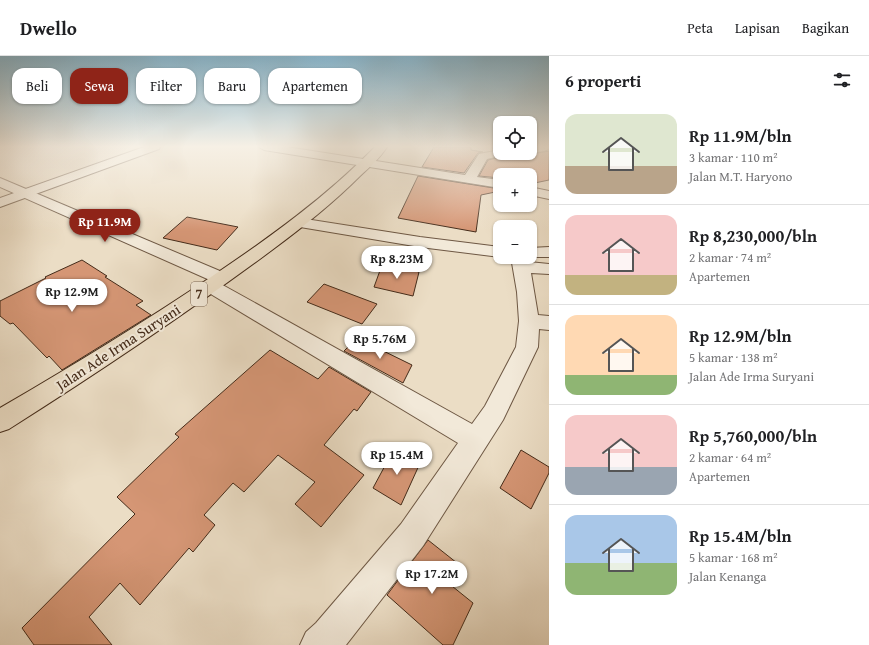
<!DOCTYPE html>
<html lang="id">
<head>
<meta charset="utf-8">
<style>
  :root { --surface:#fff; --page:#f6f6f6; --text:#202124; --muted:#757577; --line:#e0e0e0; --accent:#8f2418 }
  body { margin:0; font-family:"Gentium Book Plus",serif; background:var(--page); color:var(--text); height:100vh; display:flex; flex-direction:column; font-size:15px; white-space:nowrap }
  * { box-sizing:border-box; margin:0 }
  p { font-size:13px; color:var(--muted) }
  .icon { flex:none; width:22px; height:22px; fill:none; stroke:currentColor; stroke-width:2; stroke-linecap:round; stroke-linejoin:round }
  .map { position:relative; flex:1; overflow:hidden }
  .sheet { display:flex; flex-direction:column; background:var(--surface); width:320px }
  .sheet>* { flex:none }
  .hud { position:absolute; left:12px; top:12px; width:380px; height:36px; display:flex; gap:8px }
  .buttons { position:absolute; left:493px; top:60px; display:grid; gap:8px }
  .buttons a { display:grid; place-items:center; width:44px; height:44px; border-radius:8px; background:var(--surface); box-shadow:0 1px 3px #0004; font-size:20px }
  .price { position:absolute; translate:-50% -34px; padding:0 9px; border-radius:14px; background:#fff; color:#222; font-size:13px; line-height:26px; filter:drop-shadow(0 1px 2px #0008) }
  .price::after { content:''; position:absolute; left:50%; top:24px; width:12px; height:9px; margin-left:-6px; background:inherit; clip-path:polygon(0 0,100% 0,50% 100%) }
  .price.active { background:var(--accent); color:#fff }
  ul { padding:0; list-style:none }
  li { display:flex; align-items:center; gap:12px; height:100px; padding:0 16px }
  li+li { border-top:1px solid var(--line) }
  li span { display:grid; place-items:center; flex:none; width:112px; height:80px; border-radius:12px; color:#555 }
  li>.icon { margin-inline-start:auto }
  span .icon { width:48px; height:48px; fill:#fffc; stroke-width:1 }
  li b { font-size:17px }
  h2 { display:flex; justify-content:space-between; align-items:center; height:48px; padding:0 16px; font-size:17px }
  .chip { padding:0 14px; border-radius:12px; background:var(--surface); box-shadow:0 1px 3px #0004; font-size:14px; line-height:36px }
  .chip.active { background:var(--accent); color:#fff }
  header { display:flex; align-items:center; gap:24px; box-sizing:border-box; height:56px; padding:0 20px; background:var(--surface); border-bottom:1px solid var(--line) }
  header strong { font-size:19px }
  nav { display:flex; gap:22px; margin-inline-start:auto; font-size:14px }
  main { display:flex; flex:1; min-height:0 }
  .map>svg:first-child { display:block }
  .building { fill:#d59675; stroke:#442b19 }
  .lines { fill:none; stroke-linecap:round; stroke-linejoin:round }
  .minor-casing { stroke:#6e5844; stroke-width:2 }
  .tertiary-casing { stroke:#6e5844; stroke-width:2 }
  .trunk-casing { stroke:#442b19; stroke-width:2 }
  .minor { fill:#f2e9d9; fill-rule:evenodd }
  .tertiary { fill:#f2e9d9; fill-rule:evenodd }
  .trunk { fill:#ebddc5; fill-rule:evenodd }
  .labels { text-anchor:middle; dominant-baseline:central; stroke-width:4; stroke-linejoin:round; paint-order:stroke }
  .shield { fill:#f2e9d9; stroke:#786453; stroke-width:1 }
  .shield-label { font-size:14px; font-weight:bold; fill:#442b19 }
  .street-label { font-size:15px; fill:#442b19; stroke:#f2e9d9 }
</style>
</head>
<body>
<header>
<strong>Dwello</strong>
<nav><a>Peta</a><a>Lapisan</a><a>Bagikan</a></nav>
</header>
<main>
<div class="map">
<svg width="549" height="589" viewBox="0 0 549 589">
  <rect width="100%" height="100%" fill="#ebddc5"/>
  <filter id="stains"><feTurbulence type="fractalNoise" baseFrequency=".005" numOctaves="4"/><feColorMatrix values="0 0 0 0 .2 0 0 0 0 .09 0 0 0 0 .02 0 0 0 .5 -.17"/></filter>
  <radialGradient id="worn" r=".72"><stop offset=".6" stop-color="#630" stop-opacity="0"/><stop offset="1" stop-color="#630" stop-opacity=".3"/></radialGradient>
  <!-- building -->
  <g class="building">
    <path d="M434,91H471V94L483,96L478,97L464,117L422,111Z"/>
    <path d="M549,95V124L530,128V119H500V122L479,120L488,104L504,100L508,97H528L530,98Z"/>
    <path d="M418,120L500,133V135L481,139L476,176L398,162Z"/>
    <path d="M187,161L238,171L217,194L163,182Z"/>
    <path d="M82,204L107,220L105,221L143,245L136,249L151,259L62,314L49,300L47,302L13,267L10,268L0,260V245L46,222L45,221Z"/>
    <path d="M389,208L419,216L413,240L374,231L382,209L388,210Z"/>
    <path d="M324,228L377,248L362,268L307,246Z"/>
    <path d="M357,282L412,309L403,327L344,295Z"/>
    <path d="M270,294L318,323L329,311L371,336L357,355L354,353L324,389L364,419L321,471L295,448L315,426L278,399L244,436L233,427L204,459L215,469L193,496L189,492L140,549L120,527L89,561L112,589H34L22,572L135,458L117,441L179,381L175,378Z"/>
    <path d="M395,391L421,405L401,449L373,432Z"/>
    <path d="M521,394L549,411V417L531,453L500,432Z"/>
    <path d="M428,484L457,507L447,526L473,547L453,589H443L387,539Z"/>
  </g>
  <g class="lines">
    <!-- minor casing -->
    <g class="minor-casing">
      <g id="minor">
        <path d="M259,91H287L465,119L479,98L500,94V97H506L504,99L487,103L477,121L500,124V132L264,94Z"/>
        <path d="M530,91H549V93L544,95L530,97H529H530Z"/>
        <path d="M0,122L227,218L230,222L227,226L219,227L472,368L485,350L516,291L519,265L517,236L511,201H530V192L549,191V201H528L529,206L549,208V218L531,217L538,259L549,260V274L539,273L538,291L503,364L423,490L346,589H300L306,576L316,567L401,468L458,387L204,234L202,230L204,226L212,225L0,131Z"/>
        <path d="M530,131L549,135V143L530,139Z"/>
        <path d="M299,162L420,181L500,191V201L420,191L294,170L291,167L294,164Z"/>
      </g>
    </g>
    <!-- tertiary casing -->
    <g class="tertiary-casing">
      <path id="tertiary" d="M144,91H160L159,93L0,151V142Z"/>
    </g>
    <!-- trunk casing -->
    <g class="trunk-casing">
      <path id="trunk" d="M375,91H387C380,102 370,111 360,120C333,147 303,171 272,194C187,257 99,316 9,373L0,376V352C72,310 143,267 211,221C269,182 326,141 375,91Z"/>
    </g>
    <!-- minor -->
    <use href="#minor" class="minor"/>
    <!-- tertiary -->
    <use href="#tertiary" class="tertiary"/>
    <!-- trunk -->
    <use href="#trunk" class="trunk"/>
  </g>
  <!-- sky -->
  <linearGradient id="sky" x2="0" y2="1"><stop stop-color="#88b8d1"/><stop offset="0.52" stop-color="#f6f0e5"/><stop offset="1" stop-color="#f6f0e5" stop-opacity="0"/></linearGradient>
  <rect width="549" height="174" fill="url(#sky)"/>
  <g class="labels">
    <!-- shield labels -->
    <rect class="shield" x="191" y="226" width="16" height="24" rx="3"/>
    <g class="shield-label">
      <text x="199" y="238">7</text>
    </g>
    <!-- street labels -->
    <g class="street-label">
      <text transform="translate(118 291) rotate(-33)">Jalan Ade Irma Suryani</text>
    </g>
  </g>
  <rect width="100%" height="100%" filter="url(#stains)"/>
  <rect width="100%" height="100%" fill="url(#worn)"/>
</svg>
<div class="buttons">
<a><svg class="icon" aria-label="locate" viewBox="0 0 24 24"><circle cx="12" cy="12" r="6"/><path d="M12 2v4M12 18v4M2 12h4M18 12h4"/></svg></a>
<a>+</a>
<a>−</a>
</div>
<b class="price active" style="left:105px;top:187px">Rp 11.9M</b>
<b class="price" style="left:397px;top:224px">Rp 8.23M</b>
<b class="price" style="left:72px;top:257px">Rp 12.9M</b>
<b class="price" style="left:380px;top:304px">Rp 5.76M</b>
<b class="price" style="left:397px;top:420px">Rp 15.4M</b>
<b class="price" style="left:432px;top:539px">Rp 17.2M</b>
<div class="hud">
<a class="chip">Beli</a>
<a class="chip active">Sewa</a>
<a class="chip">Filter</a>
<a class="chip">Baru</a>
<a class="chip">Apartemen</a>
</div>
</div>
<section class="sheet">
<h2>6 properti<svg class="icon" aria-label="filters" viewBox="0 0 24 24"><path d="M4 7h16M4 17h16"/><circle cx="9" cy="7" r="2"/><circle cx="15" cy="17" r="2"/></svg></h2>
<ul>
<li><span style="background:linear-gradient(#dfe7d0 65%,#b9a48a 0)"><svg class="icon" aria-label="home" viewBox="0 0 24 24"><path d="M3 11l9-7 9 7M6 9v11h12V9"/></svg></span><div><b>Rp 11.9M/bln</b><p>3 kamar · 110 m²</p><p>Jalan M.T. Haryono</p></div></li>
<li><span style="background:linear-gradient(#f6c9c9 75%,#c2b280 0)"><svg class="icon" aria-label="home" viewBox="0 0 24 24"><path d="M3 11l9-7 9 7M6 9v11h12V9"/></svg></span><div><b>Rp 8,230,000/bln</b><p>2 kamar · 74 m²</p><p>Apartemen</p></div></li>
<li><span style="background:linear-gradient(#ffd9b3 75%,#8fb573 0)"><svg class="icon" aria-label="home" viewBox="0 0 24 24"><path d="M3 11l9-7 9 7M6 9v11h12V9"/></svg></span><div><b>Rp 12.9M/bln</b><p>5 kamar · 138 m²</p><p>Jalan Ade Irma Suryani</p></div></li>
<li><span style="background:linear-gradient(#f6c9c9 65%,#9aa5b1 0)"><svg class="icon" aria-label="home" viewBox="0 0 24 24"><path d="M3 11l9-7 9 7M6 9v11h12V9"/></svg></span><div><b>Rp 5,760,000/bln</b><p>2 kamar · 64 m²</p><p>Apartemen</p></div></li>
<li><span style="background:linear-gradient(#a9c7e8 60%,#8fb573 0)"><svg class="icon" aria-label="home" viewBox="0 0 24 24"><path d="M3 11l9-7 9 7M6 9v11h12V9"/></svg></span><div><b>Rp 15.4M/bln</b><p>5 kamar · 168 m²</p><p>Jalan Kenanga</p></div></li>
</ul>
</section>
</main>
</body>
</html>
